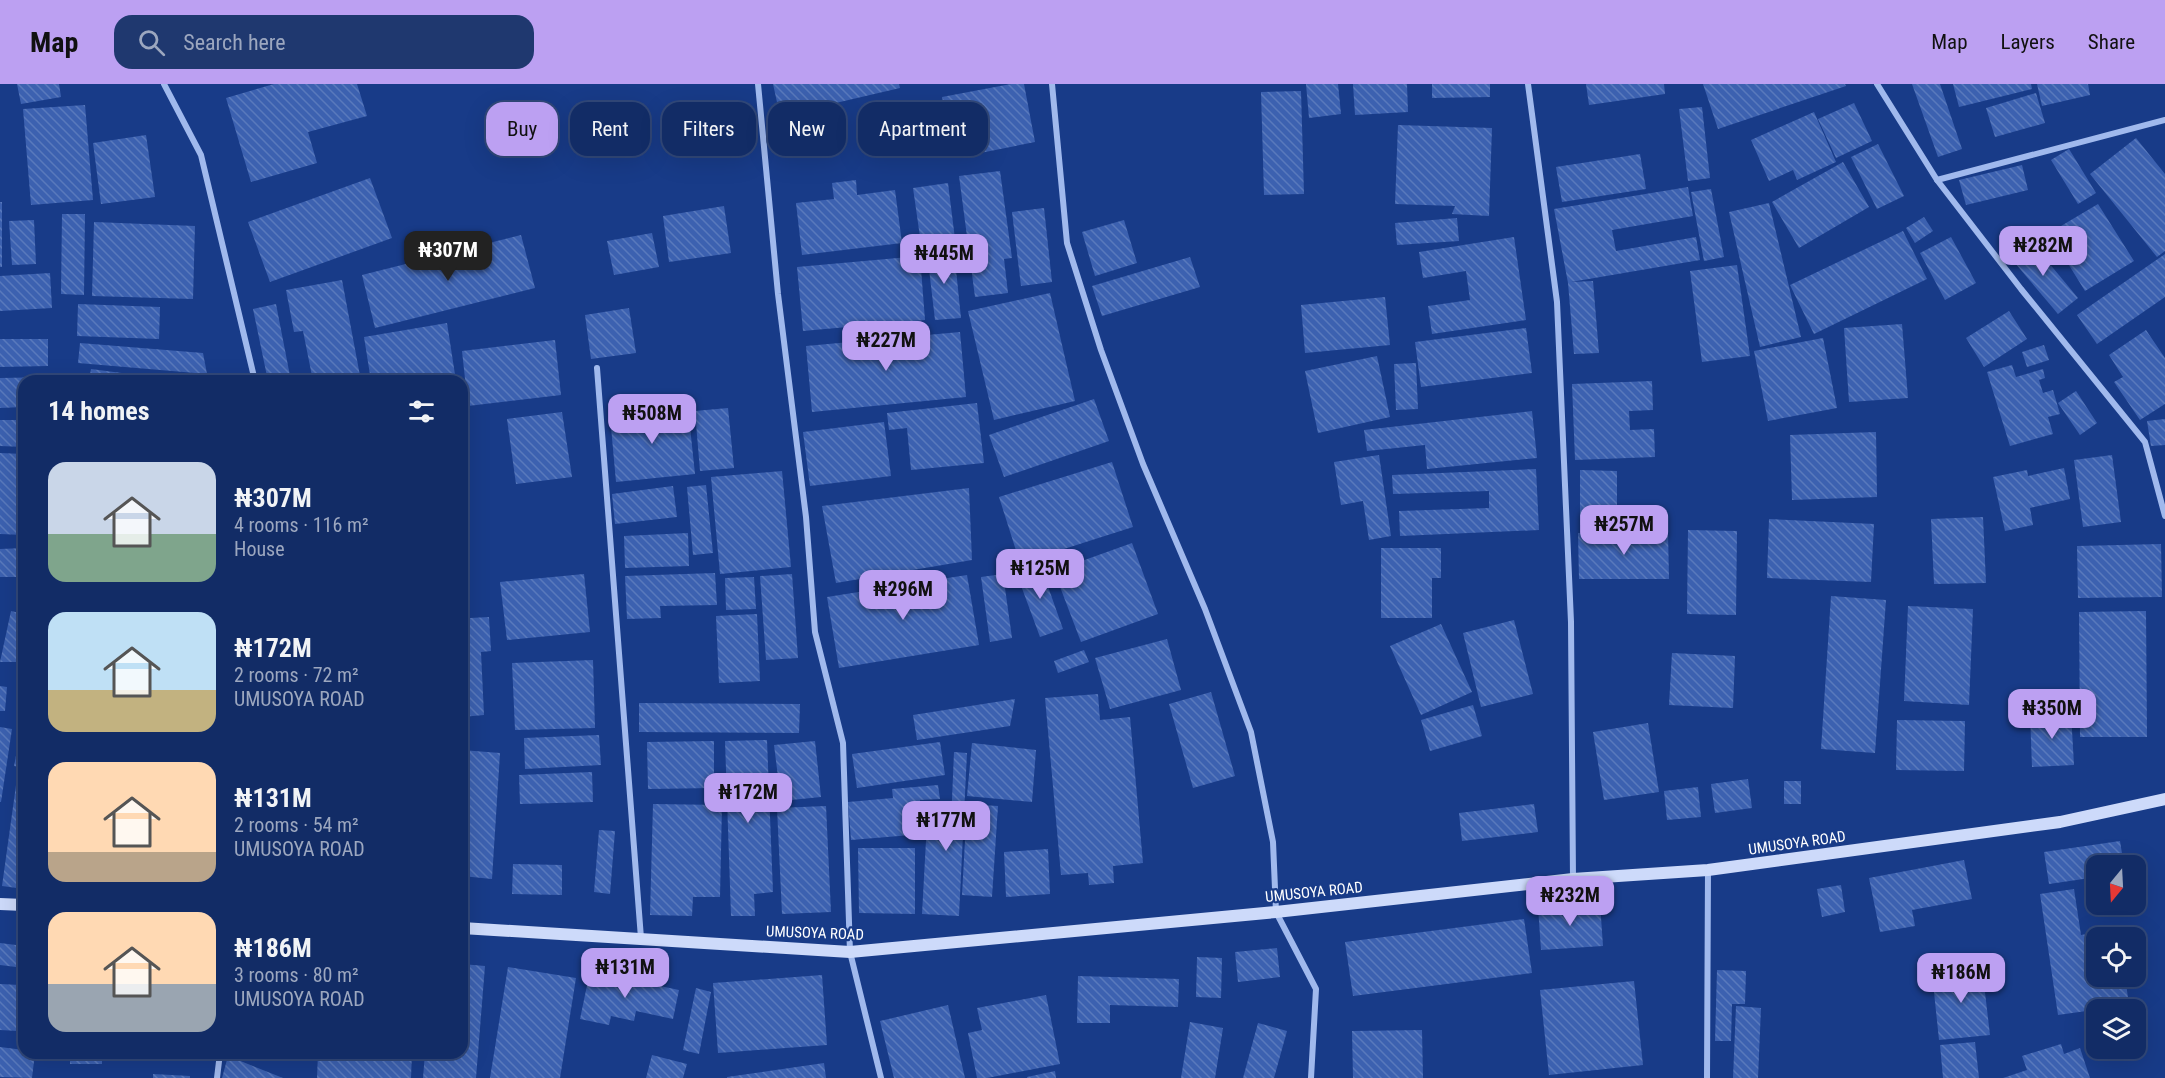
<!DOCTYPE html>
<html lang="en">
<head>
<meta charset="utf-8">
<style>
  :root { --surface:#122c66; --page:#1f386f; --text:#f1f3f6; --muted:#9ca7bf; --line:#31487a; --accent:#bca0f2 }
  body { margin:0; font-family:"Roboto Condensed",sans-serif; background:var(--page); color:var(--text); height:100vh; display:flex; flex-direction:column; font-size:22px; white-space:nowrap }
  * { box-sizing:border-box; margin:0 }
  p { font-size:20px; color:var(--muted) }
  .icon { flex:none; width:33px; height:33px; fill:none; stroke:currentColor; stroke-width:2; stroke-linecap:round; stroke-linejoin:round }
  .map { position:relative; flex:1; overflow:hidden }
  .drawer { position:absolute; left:18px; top:291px; width:450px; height:684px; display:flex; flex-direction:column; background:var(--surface); border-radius:18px; box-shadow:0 6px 24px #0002,0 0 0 2px var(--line) }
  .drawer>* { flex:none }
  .hud { position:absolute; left:486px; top:18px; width:570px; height:54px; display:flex; gap:12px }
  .needle { width:39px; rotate:198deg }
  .fabs { position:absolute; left:2086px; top:771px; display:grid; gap:12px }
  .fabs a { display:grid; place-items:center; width:60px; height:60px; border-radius:12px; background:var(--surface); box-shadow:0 6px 24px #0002,0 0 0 2px var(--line); font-size:30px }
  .price { position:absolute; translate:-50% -51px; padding:0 14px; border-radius:12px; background:var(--accent); color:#111; font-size:20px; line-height:39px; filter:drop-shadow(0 2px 3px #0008) }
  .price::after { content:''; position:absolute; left:50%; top:36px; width:18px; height:14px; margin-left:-9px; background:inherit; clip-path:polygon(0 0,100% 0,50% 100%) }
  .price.current { background:#222; color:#fff }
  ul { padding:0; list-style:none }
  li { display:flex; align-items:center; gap:18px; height:150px; padding:0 30px }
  li span { display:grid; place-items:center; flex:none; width:168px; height:120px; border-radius:18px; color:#555 }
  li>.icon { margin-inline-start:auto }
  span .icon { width:72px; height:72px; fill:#fffc; stroke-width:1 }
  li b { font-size:26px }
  h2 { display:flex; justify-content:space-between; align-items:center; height:72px; padding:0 30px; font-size:26px }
  .pill { padding:0 21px; border-radius:18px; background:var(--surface); box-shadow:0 6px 24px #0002,0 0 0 2px var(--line); font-size:21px; line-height:54px }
  .pill.current { background:var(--accent); color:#111 }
  header { display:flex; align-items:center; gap:36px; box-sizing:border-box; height:84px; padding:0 30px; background:var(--accent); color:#111 }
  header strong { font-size:28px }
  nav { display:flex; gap:33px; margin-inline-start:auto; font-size:21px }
  .search { width:420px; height:54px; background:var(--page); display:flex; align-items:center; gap:15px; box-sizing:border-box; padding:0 21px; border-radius:18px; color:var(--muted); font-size:22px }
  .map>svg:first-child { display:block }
  .building { fill:url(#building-back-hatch) }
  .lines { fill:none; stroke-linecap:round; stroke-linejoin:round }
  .street { stroke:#a0b9ed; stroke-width:6 }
  .secondary { stroke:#cddafa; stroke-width:12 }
  .labels { text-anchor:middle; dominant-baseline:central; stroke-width:4.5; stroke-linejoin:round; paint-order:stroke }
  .street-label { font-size:15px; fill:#fff; stroke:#183b88 }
</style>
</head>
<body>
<header>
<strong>Map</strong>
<div class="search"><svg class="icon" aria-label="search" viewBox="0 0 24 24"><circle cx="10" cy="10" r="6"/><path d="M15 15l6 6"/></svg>Search here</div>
<nav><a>Map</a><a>Layers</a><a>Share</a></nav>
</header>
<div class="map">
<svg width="2165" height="994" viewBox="0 0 2165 994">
  <defs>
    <pattern id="building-back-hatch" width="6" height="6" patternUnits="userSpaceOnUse" patternTransform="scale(1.5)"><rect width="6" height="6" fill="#3c61b0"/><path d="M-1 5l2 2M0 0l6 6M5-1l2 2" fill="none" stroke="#5979bc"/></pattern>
  </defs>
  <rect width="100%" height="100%" fill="#183b88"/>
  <!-- building -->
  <g class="building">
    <path d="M17,0H59L61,13L21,20Z"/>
    <path d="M274,0H357L367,32L308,48L317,79L251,98L226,14Z"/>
    <path d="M773,0H899L900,4L780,32Z"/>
    <path d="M1011,0H1024L1035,58L955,74L942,13Z"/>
    <path d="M1306,0H1338L1341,30L1309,34Z"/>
    <path d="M1353,0H1407L1408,28L1355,31Z"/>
    <path d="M1432,0H1490V13L1432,14Z"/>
    <path d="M1586,0H1664L1665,10L1589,21Z"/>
    <path d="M1703,0H1845L1846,2L1718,45Z"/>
    <path d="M1912,0H1940L1962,65L1938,73Z"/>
    <path d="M1953,0H2031L2032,5L1959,23Z"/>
    <path d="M2037,0H2088L2090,11L2042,22Z"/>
    <path d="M1301,7L1304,110L1264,111L1261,8Z"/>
    <path d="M2036,9L2045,39L1995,53L1986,24Z"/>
    <path d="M1854,19L1872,57L1836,74L1818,35Z"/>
    <path d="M85,21L93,116L31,121L23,25Z"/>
    <path d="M1702,23L1710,94L1688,97L1679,25Z"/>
    <path d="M1814,28L1836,78L1797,96L1793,86L1769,97L1751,56Z"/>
    <path d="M1398,41L1492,44L1489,132L1452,130L1455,122L1395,120Z"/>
    <path d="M146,51L155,113L101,120L93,59Z"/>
    <path d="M2136,54L2165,90V167L2157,173L2090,90Z"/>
    <path d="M1878,60L1904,112L1877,125L1851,73Z"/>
    <path d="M2069,65L2096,109L2078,120L2051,76Z"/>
    <path d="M1640,70L1646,105L1562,118L1556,83Z"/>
    <path d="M1843,78L1869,123L1799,164L1772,118Z"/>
    <path d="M2022,81L2028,106L1966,121L1959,96Z"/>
    <path d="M1000,87L1012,174L1004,175L1008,209L975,213L959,92Z"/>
    <path d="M370,94L392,154L270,198L248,138Z"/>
    <path d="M856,96L857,111L895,106L902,159L802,171L796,119L834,115L832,99Z"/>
    <path d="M948,99L955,155L921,160L913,104Z"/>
    <path d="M1688,103L1693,132L1612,146L1616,167L1696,153L1700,176L1571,198L1593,197L1599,269L1574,270L1568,199L1554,125Z"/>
    <path d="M1711,105L1724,173L1704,177L1691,108Z"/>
    <rect x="0" y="118" width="2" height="65"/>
    <path d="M1769,119L1801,253L1760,263L1729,128Z"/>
    <path d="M2098,120L2134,177L2085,207L2054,157L2066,150L2061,142Z"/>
    <path d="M724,122L731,169L669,178L663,132Z"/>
    <path d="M1044,124L1052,198L1021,202L1012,128Z"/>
    <path d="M62,130H85L84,211L61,210Z"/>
    <path d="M1924,133L1933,147L1915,159L1906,144Z"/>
    <path d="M1457,134L1459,157L1397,161L1395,139Z"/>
    <path d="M34,136L36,180L12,181L9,137Z"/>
    <path d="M1124,136L1137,179L1095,192L1082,148Z"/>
    <path d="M94,138L195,142L193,215L92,212Z"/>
    <path d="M1903,147L1927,195L1814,250L1790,201Z"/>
    <path d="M652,149L659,183L614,191L607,157Z"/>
    <path d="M521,151L535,204L375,244L362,191Z"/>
    <path d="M1514,153L1526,236L1432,250L1428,222L1470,216L1466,187L1423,194L1419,168Z"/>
    <path d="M1951,153L1976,199L1945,216L1920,169Z"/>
    <path d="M2029,155L2078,214L2058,230L2009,172Z"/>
    <path d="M954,166L961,234L935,236L927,168Z"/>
    <path d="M2165,170V213L2097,260L2077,231Z"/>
    <path d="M920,172L925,236L803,247L797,183Z"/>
    <path d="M1190,173L1200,203L1102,232L1092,202Z"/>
    <path d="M1737,181L1750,272L1702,278L1690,187Z"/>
    <path d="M50,189L52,224L0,227V192Z"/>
    <path d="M342,196L361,297H313L303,247L294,248L286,206Z"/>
    <path d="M1050,209L1075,317L994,336L968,227Z"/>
    <path d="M1385,213L1390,261L1305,269L1301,221Z"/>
    <path d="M78,220L160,223L159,255L77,252Z"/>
    <path d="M276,220L291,297H268L253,225Z"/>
    <path d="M629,224L636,269L591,275L585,231Z"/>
    <path d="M2009,227L2027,255L1984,283L1966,254Z"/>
    <path d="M447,239L456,297H371L364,253Z"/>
    <path d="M1902,240L1908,314L1849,318L1844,244Z"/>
    <path d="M1526,244L1532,289L1421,303L1415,258Z"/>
    <path d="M2146,246L2165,274V320L2140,336L2114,298L2123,293L2109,271Z"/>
    <path d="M960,248L966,313L812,328L806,262Z"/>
    <path d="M1823,254L1837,324L1768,337L1754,267Z"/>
    <path d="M0,255H48V282L0,283Z"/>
    <path d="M555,256L561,311L468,322L462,267Z"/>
    <path d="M80,259L203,269L207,290L78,279Z"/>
    <path d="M2044,261L2049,276L2027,283L2022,268Z"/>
    <path d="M1377,272L1390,333L1318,349L1305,287Z"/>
    <path d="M1416,279L1418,325L1396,326L1394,280Z"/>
    <path d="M2012,281L2016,293L2043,285L2045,294L2039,296L2043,309L2053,306L2060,330L2048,333L2053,350L2010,362L1987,288Z"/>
    <path d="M91,285L175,296V297H89Z"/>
    <path d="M54,293V297H24V323L0,324V294Z"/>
    <path d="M1652,297L1653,326L1629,327L1630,346L1654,345L1655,373L1575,376L1572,300Z"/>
    <path d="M2076,307L2097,339L2080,351L2058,319Z"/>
    <path d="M1094,315L1109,357L1004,393L989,351Z"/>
    <path d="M977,319L984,379L911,386L907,344L889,346L887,329Z"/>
    <path d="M688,324L695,390L616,398L610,332Z"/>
    <path d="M728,324L734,384L700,387L695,327Z"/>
    <path d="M1532,327L1537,374L1427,385L1425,361L1367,367L1364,346Z"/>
    <path d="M562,328L572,393L516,400L507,335Z"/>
    <path d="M2165,335V361L2151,362L2147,337Z"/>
    <path d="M0,336H24V363L0,362Z"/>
    <path d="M884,338L891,392L810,402L803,348Z"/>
    <path d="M1876,348L1877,413L1792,416L1790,351Z"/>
    <path d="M0,369L24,370V451L0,450Z"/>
    <path d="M1379,371L1391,452L1369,456L1363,417L1341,421L1334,378Z"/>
    <path d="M2112,371L2121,438L2083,443L2074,376Z"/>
    <path d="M1112,378L1133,443L1020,479L999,413Z"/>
    <path d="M2064,384L2070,415L2030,424L2033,441L2005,447L1993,393L2027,386L2028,392Z"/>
    <path d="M1536,385L1539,446L1400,452L1399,427L1489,424V407L1393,410L1392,391Z"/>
    <path d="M1580,386L1617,387V441H1580Z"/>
    <path d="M782,387L791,483L720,490L711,393Z"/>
    <path d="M706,401L713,469L693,471L687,403Z"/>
    <path d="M673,402L677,433L615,440L612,410Z"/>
    <path d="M969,404L972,476L836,499L822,422Z"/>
    <path d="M1983,433L1986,499L1934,500L1931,435Z"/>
    <path d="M1769,435L1874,440L1871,498L1767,494Z"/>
    <path d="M1688,446L1737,447L1736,531L1687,530Z"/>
    <path d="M1668,448L1669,495H1579L1578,449Z"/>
    <path d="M688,449L689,482L625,484L624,452Z"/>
    <path d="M1132,459L1158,530L1081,558L1054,487Z"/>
    <path d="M2161,460L2162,513L2078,514L2077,462Z"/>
    <path d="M24,464V493H0V465Z"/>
    <path d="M1381,464H1441V494H1432V534H1381Z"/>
    <path d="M1040,480L1063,545L1040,553L1016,488Z"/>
    <path d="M715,489L717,521L660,522L661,534L627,535L625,492Z"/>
    <path d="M584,490L590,548L507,556L500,498Z"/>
    <path d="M792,490L798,574L766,576L760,492Z"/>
    <path d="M1003,490L1012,554L990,558L981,493Z"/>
    <path d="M967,491L979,561L839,584L827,513Z"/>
    <path d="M754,493L756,525L726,526L725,494Z"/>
    <path d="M1831,512L1886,516L1875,669L1821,665Z"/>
    <path d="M462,521H470V534L489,533L491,567L481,568L484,631L462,633Z"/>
    <path d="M1908,522L1973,525L1969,621L1904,617Z"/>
    <path d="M11,527L24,530V578H0Z"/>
    <path d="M2146,527L2147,653H2080L2079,528Z"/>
    <path d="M757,530L760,597L719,599L716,532Z"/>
    <path d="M1514,536L1533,610L1481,623L1463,549Z"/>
    <path d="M1441,540L1472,608L1421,631L1390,562Z"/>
    <path d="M1167,555L1181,606L1110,625L1095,574Z"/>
    <path d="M1084,566L1089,578L1058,589L1054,577Z"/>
    <path d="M1672,569L1735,572L1733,624L1669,621Z"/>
    <path d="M593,576L595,644L515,646L512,579Z"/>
    <path d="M0,602L7,603L5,627H0Z"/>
    <path d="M1211,608L1235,692L1193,704L1169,620Z"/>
    <path d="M1098,610L1100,636L1130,633L1143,779L1113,782L1114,799L1089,801L1088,789L1061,791L1045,614Z"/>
    <path d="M1015,615L1010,642L917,656L913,631Z"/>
    <path d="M639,619L800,620L799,649L639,648Z"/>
    <path d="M1473,621L1482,652L1430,667L1421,636Z"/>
    <path d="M2071,629L2074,681L2032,683L2030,630Z"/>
    <path d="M23,636H24V684L14,682Z"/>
    <path d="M1897,636L1965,637L1964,687L1896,686Z"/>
    <path d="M1648,639L1659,708L1604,716L1593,648Z"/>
    <path d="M0,643L12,645L1,718H0Z"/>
    <path d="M599,651L601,681L525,685L524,654Z"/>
    <path d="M767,656L773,808L754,810L755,832H731L725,657Z"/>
    <path d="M714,657V704L648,705L647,658Z"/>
    <path d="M815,657L821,713L781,717L774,661Z"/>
    <path d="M940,658L945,691L857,704L852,670Z"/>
    <path d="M972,659L1036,666L1032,718L967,712Z"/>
    <path d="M462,666L500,669L492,795L462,792Z"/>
    <path d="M954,668L967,669L959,832L922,830L927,738L951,739Z"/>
    <path d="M592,688L593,718L520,720L519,691Z"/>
    <path d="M17,694L24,695V805L2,802Z"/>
    <path d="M1748,695L1752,724L1715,729L1711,700Z"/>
    <rect x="1784" y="697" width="17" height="23"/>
    <path d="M938,701L940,715L920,716L923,750L851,756L848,718L893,714L892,705Z"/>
    <path d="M1698,703L1701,733L1667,736L1664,707Z"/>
    <path d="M653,720L722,721L720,813H693L692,832L650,831Z"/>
    <path d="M967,720L998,722L992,813L962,811Z"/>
    <path d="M1534,720L1538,748L1462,757L1459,729Z"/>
    <path d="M826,722L831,828L782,830L777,724Z"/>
    <path d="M599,746L615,747L610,810L594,808Z"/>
    <path d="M2120,757L2124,782H2097V793L2049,800L2044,768Z"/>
    <path d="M858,764H915V830L859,829Z"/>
    <path d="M1048,765L1050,810L1006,813L1004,768Z"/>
    <path d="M1964,776L1972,815L1912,826L1915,842L1880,848L1869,794Z"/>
    <path d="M513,780L562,781V811L512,810Z"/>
    <path d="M1841,801L1845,828L1822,833L1817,805Z"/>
    <path d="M2074,805L2081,851L2118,845L2120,854H2097V892H2125L2129,921L2058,931L2040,810Z"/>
    <path d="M1600,819L1603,862L1541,866L1538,823Z"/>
    <path d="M1524,835L1532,889L1353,912L1345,858Z"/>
    <path d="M0,859L24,862V884L0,881Z"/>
    <path d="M1277,864L1280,893L1238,898L1235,868Z"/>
    <path d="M1197,873L1222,874L1221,914L1196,913Z"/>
    <path d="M462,880L485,882L476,994H423L425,969H462Z"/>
    <path d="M508,883L576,894L560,994H490Z"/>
    <path d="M1982,883L1990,951L1939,956L1932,889Z"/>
    <path d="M1717,886L1746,887L1745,920H1732L1731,957H1715Z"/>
    <path d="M590,887L679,906L673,935L636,927L634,937L611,932L609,941L580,935Z"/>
    <path d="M822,891L827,961L718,969L713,899Z"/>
    <path d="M1078,892L1179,895L1178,923L1110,921V939H1077Z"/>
    <path d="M1634,897L1643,981L1549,991L1540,906Z"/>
    <path d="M0,900L20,901L18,947L0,946Z"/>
    <path d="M696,904L711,908L699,970L683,966Z"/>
    <path d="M1046,911L1060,980L987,994H977L968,949L982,946L977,924Z"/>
    <path d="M948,921L965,994H894L880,937Z"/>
    <path d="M1736,922L1761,924L1758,994H1733Z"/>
    <path d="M1190,938L1223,944L1215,994H1181Z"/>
    <path d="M1258,939L1287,947L1274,994H1243Z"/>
    <path d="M1422,946L1423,994H1353L1352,947Z"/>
    <path d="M1975,958L1979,994H1943L1940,961Z"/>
    <path d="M2061,960L2064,970L2080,964L2090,994H2003L2027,986L2022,972Z"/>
    <path d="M0,963L24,966V969H35L32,994L0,993Z"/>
    <rect x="70" y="969" width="32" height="11"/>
    <path d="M136,969H191L190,977Z"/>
    <path d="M318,969H412L411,994H317Z"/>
    <path d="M652,971L687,980L683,994H646Z"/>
    <path d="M228,972L283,994H222Z"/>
    <path d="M824,979L826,994H727V993Z"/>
    <path d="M1055,987L1056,994H1027V993Z"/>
    <path d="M153,990L190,992V994H153Z"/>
  </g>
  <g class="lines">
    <!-- street -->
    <g class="street">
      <path d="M164,0L201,71L255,297"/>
      <path d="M758,0L778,210L806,433L815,548L843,659L850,868L881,994"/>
      <path d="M1052,0L1067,159L1101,266L1143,380L1205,525L1251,648L1273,758L1276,828L1316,905L1311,994"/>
      <path d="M1528,0L1557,218L1571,538L1573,795"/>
      <path d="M1877,0L1937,96L2021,205L2145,358L2165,432"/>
      <path d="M1937,96L2165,36"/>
      <path d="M597,284L641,854"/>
      <path d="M217,994L220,969"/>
      <path d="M1707,994L1708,786"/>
    </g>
    <!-- secondary -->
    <g class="secondary">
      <path d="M0,820L24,821"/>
      <path d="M462,844L850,868L1276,828L1573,795L1708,786L2060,738L2165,715"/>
    </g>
  </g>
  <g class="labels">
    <!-- street labels -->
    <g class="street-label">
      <text transform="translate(1797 759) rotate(-8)">UMUSOYA ROAD</text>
      <text transform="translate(1314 808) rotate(-6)">UMUSOYA ROAD</text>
      <text transform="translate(815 849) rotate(2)">UMUSOYA ROAD</text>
    </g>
  </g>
</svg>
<div class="fabs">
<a><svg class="needle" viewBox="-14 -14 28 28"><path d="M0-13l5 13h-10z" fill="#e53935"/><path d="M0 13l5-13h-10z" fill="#9ca7bf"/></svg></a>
<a><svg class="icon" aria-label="locate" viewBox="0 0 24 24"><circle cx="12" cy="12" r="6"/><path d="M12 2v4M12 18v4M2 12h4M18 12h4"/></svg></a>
<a><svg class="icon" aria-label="layers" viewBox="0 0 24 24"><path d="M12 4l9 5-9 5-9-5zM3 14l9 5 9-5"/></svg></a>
</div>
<b class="price" style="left:2043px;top:193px">₦282M</b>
<b class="price current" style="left:448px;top:198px">₦307M</b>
<b class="price" style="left:944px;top:201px">₦445M</b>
<b class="price" style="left:886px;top:288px">₦227M</b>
<b class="price" style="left:652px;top:361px">₦508M</b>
<b class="price" style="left:1624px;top:472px">₦257M</b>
<b class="price" style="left:1040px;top:516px">₦125M</b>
<b class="price" style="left:903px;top:537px">₦296M</b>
<b class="price" style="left:2052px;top:656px">₦350M</b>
<b class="price" style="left:748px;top:740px">₦172M</b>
<b class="price" style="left:946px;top:768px">₦177M</b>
<b class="price" style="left:1570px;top:843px">₦232M</b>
<b class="price" style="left:625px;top:915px">₦131M</b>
<b class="price" style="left:1961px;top:920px">₦186M</b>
<div class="hud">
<a class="pill current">Buy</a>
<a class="pill">Rent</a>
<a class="pill">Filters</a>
<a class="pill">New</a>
<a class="pill">Apartment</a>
</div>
<section class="drawer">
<h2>14 homes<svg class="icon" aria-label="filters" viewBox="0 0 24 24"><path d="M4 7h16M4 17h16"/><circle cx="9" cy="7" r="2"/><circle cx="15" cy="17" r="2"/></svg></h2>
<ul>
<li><span style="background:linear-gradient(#c9d6e8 60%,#7fa58c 0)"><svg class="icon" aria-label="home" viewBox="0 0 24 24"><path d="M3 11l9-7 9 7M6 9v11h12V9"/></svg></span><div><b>₦307M</b><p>4 rooms · 116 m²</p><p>House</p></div></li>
<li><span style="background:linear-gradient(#bfe0f5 65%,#c2b280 0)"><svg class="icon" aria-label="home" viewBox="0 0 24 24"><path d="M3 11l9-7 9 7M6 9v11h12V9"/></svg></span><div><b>₦172M</b><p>2 rooms · 72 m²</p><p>UMUSOYA ROAD</p></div></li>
<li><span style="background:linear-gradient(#ffd9b3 75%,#b9a48a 0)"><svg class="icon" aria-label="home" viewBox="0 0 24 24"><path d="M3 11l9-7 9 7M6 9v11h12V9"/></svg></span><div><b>₦131M</b><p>2 rooms · 54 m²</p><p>UMUSOYA ROAD</p></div></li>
<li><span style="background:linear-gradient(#ffd9b3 60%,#9aa5b1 0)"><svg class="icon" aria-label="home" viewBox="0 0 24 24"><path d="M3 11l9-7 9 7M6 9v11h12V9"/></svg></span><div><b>₦186M</b><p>3 rooms · 80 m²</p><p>UMUSOYA ROAD</p></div></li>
</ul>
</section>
</div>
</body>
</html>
